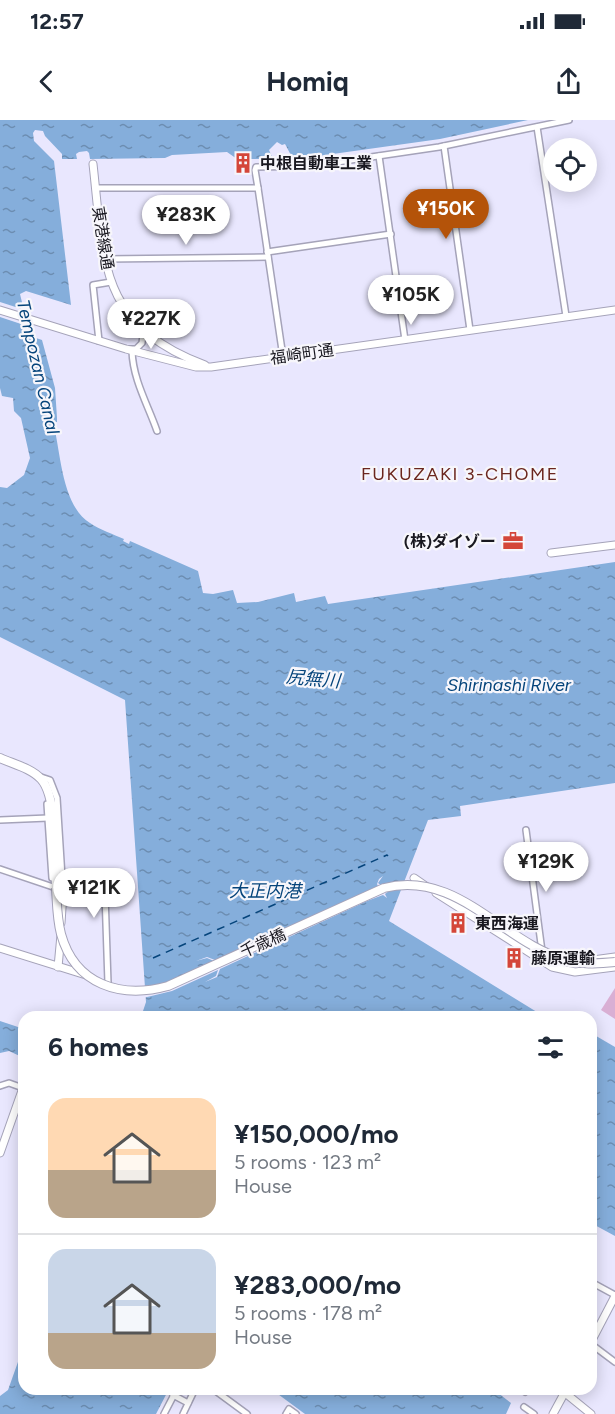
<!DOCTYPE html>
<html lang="en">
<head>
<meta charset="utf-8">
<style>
  :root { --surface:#fff; --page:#f6f6f7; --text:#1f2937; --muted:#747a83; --line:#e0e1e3; --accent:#b45309 }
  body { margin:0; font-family:Figtree,"Noto Sans JP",sans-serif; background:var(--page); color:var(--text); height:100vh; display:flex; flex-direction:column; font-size:22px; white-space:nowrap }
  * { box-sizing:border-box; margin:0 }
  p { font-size:20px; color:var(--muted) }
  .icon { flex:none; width:33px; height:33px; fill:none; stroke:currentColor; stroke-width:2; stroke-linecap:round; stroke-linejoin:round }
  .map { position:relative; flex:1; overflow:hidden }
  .sheet { position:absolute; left:18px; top:891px; width:579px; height:384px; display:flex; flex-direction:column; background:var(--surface); border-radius:18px; box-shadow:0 3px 15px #0003 }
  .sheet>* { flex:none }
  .buttons { position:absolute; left:543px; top:18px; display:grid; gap:12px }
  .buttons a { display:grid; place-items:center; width:54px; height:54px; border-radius:50%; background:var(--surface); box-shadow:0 3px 15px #0003; font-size:30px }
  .price { position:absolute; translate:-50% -51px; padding:0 14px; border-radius:21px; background:#fff; color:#222; font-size:20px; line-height:39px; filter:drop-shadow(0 2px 3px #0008) }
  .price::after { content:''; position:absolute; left:50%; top:36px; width:18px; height:14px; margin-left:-9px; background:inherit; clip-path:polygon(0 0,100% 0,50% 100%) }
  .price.selected { background:var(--accent); color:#fff }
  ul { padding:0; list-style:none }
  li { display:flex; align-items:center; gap:18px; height:150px; padding:0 30px }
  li+li { border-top:2px solid var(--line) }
  li span { display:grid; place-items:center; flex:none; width:168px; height:120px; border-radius:18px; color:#555 }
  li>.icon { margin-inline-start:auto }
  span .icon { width:72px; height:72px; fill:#fffc; stroke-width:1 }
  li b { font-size:26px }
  h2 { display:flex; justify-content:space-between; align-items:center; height:72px; padding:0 30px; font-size:26px }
  .status { display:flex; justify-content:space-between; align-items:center; height:42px; padding:0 30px; background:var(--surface); direction:ltr }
  .status svg { height:16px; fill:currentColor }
  header { display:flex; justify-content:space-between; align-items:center; height:78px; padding:0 30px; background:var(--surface); font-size:27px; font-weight:700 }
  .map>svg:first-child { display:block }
  .pitch { fill:#d9afd4 }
  .water { fill:url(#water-ripples) }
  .pier { fill:#e9e7fe }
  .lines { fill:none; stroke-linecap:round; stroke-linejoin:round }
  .ferry { stroke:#05447b; stroke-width:1.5; stroke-dasharray:8 6; stroke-linecap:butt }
  .minor-casing { stroke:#a5a3b9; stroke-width:8 }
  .tertiary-casing { stroke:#a5a3b9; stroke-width:9 }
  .primary-casing { stroke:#a5a3b9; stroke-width:10 }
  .minor { stroke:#fff; stroke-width:5 }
  .tertiary { stroke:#fff; stroke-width:7 }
  .primary { stroke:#fff; stroke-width:8 }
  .primary-bridge-casing { stroke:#a5a3b9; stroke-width:10; stroke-linecap:butt }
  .primary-bridge { stroke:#fff; stroke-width:8 }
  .labels { text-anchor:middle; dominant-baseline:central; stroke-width:4.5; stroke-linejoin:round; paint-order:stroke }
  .poi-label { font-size:16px; font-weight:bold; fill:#191820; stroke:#f7f6fb; text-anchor:start }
  .street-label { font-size:16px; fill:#191820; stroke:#f7f6fb }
  .water-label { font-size:18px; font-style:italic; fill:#05447b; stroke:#f7f6fb }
  .neighbourhood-label { font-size:18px; letter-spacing:1.5px; fill:#6b261e; stroke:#f7f6fb }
</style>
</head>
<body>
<div class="status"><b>12:57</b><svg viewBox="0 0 49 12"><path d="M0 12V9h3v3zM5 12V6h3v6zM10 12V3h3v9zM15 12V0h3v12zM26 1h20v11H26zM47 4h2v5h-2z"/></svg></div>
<header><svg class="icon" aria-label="back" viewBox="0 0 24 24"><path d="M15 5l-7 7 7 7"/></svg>Homiq<svg class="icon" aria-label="share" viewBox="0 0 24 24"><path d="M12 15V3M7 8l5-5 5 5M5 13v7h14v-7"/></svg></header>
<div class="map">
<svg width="615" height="1294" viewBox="0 0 615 1294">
  <defs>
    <pattern id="water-ripples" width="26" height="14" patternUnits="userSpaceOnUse" patternTransform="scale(1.5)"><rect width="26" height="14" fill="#85aedb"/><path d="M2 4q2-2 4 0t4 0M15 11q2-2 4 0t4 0" fill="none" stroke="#6c8db1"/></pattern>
  </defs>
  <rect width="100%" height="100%" fill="#e9e7fe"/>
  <!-- pitch -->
  <path class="pitch" d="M615,868V899L601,890Z"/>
  <!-- water -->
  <g class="water">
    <path d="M0,0H528L440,19L304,38L293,39L285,24L282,25L277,22L269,30L273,39H237L227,32L172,35L165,38L90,39L89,33L87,31L79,32L76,34L77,39H62V34L45,16L43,11L35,10L33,13L34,21L54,41L71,185L26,171L20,174L27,203L36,218L42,220L55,268L57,298V302H53C61,331 61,385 90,403C100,410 113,414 124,419L123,421L129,424L130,421L198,451L203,473L213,474L233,470L237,483L258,482L294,473L296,482L325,476L328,484L615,442V663L460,686L461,696L428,700L389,801L545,897H141L146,882L125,580L0,517V367L7,368L24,355L30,338L21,298L14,291L13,278L2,276L0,268Z"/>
    <path d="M0,901L24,909V938L9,931L0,933Z"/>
    <path d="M591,913L615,927V1116L591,1103Z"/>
    <path d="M24,1225V1269H169L156,1294H0V1276L8,1270Z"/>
    <path d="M271,1269H493L511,1283L506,1294H305Z"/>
  </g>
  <!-- pier -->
  <g class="pier">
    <path d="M0,182L28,191L30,207L0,197Z"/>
    <path d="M383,756L378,763L389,771L385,774L387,778L383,775L367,781L220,849L217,857L205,862L216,856L218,850L172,871L143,878V868L168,862L214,841L207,838L196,841L207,837L215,840L378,766L377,764L379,759Z"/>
  </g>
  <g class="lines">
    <!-- ferry -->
    <path class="ferry" d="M153,838L387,735L388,736"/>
    <!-- minor casing -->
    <g class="minor-casing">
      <g id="minor">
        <path d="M537,7L566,196"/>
        <path d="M444,26L470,210"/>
        <path d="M379,36L405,220"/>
        <path d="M96,68H258"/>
        <path d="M267,132L391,114"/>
        <path d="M105,139L268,137"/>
        <path d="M99,221L93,165L111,162"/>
        <path d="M130,229H136L142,223L143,215L140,208"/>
        <path d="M132,231C133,260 148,285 157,311"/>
        <path d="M283,237L258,68L255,50L256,47L310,46L439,27L569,0"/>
        <path d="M41,657L50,660L57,678L63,773"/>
        <path d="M47,684L52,758"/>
        <path d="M0,700L48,698"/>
        <path d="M526,710L543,839"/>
        <path d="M0,749L53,767L67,776L105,774L108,863"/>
        <path d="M0,966L9,963L23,968"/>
        <path d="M591,1162L615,1175"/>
        <path d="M591,1224L615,1242"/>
        <path d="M213,1269L247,1294"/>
        <path d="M525,1272L527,1269"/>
        <path d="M173,1275L188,1283"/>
        <path d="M524,1287L534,1294"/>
        <path d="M164,1294L177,1269"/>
        <path d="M183,1294L195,1269"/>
        <path d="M286,1294L289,1289L296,1294"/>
      </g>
    </g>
    <!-- tertiary casing -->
    <g class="tertiary-casing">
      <g id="tertiary">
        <path d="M93,44C104,143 99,205 205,245"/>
        <path d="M0,190L126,229L196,247H211L615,190"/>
        <path d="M551,433L615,425"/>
        <path d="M414,758L427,767"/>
        <path d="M436,773L552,847L575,852L615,847"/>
        <path d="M61,803L63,773"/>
        <path d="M0,828L86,855"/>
        <path d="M593,840L615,837"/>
        <path d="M58,847L61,815"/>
        <path d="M0,1033L24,965"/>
        <path d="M591,1222L615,1176"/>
        <path d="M564,1272L591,1294"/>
        <path d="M553,1294L566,1270"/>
      </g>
    </g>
    <!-- primary casing -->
    <g class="primary-casing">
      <path id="primary" d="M0,638C13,644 31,648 41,659C58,677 55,742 56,768"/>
    </g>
    <!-- minor -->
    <use href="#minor" class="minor"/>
    <!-- tertiary -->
    <use href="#tertiary" class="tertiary"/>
    <!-- primary -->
    <use href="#primary" class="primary"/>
    <!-- primary-bridge casing -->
    <g class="primary-bridge-casing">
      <path id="primary-bridge" d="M56,768C57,783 57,799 61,814C75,865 121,879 168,866L384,768C458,749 503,824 569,841C584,845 600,843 615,842"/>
    </g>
    <!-- primary-bridge -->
    <use href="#primary-bridge" class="primary-bridge"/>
  </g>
  <!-- icons -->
  <defs>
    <g id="building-bare" transform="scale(1.62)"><path d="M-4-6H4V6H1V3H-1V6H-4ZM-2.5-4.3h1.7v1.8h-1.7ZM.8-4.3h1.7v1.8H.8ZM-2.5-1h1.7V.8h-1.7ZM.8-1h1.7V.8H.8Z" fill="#d44639" stroke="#f7f6fb" stroke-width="2.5" paint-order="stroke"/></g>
    <g id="office-bare" transform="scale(1.62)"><path d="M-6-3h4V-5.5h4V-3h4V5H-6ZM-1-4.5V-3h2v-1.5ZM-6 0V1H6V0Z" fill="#d44639" stroke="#f7f6fb" stroke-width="2.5" paint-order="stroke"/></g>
  </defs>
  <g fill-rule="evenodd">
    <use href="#building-bare" x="243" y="43"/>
    <use href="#office-bare" x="513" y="421"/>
    <use href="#building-bare" x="458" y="803"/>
    <use href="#building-bare" x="514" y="838"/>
  </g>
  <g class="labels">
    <!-- poi labels -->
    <g class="poi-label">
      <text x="260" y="43">中根自動車工業</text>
      <text x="496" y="421" text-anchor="end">(株)ダイゾー</text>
      <text x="475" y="803">東西海運</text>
      <text x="531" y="838">藤原運輸</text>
    </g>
    <!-- street labels -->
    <g class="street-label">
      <text transform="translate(103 118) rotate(81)">東港線通</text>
      <text transform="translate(302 234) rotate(-8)">福崎町通</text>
      <text transform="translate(263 823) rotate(-24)">千歳橋</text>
    </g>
    <!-- water labels -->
    <g class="water-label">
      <text transform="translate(38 247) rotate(77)">Tempozan Canal</text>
      <text transform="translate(313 559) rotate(5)">尻無川</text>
      <text x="509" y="565">Shirinashi River</text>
      <text x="265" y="771">大正内港</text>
    </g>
    <!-- neighbourhood labels -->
    <g class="neighbourhood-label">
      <text x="460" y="354">FUKUZAKI 3-CHOME</text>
    </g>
  </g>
</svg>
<div class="buttons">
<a><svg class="icon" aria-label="locate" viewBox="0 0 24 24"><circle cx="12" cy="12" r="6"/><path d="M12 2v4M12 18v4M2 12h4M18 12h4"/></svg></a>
</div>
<b class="price selected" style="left:446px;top:120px">¥150K</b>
<b class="price" style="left:186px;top:126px">¥283K</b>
<b class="price" style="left:411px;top:206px">¥105K</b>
<b class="price" style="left:151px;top:230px">¥227K</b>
<b class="price" style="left:546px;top:773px">¥129K</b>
<b class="price" style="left:94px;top:799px">¥121K</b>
<section class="sheet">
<h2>6 homes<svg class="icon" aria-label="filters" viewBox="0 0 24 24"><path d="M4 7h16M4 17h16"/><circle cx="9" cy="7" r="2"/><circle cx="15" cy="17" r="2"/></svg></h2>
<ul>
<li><span style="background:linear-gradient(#ffd9b3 60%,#b9a48a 0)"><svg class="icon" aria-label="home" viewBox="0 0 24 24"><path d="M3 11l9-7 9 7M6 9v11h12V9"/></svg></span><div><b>¥150,000/mo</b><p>5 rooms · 123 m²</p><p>House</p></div></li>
<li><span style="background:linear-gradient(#c9d6e8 70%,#b9a48a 0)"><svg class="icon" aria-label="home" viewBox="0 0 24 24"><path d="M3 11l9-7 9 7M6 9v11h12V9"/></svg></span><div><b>¥283,000/mo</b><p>5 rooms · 178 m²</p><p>House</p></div></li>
</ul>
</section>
</div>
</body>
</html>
